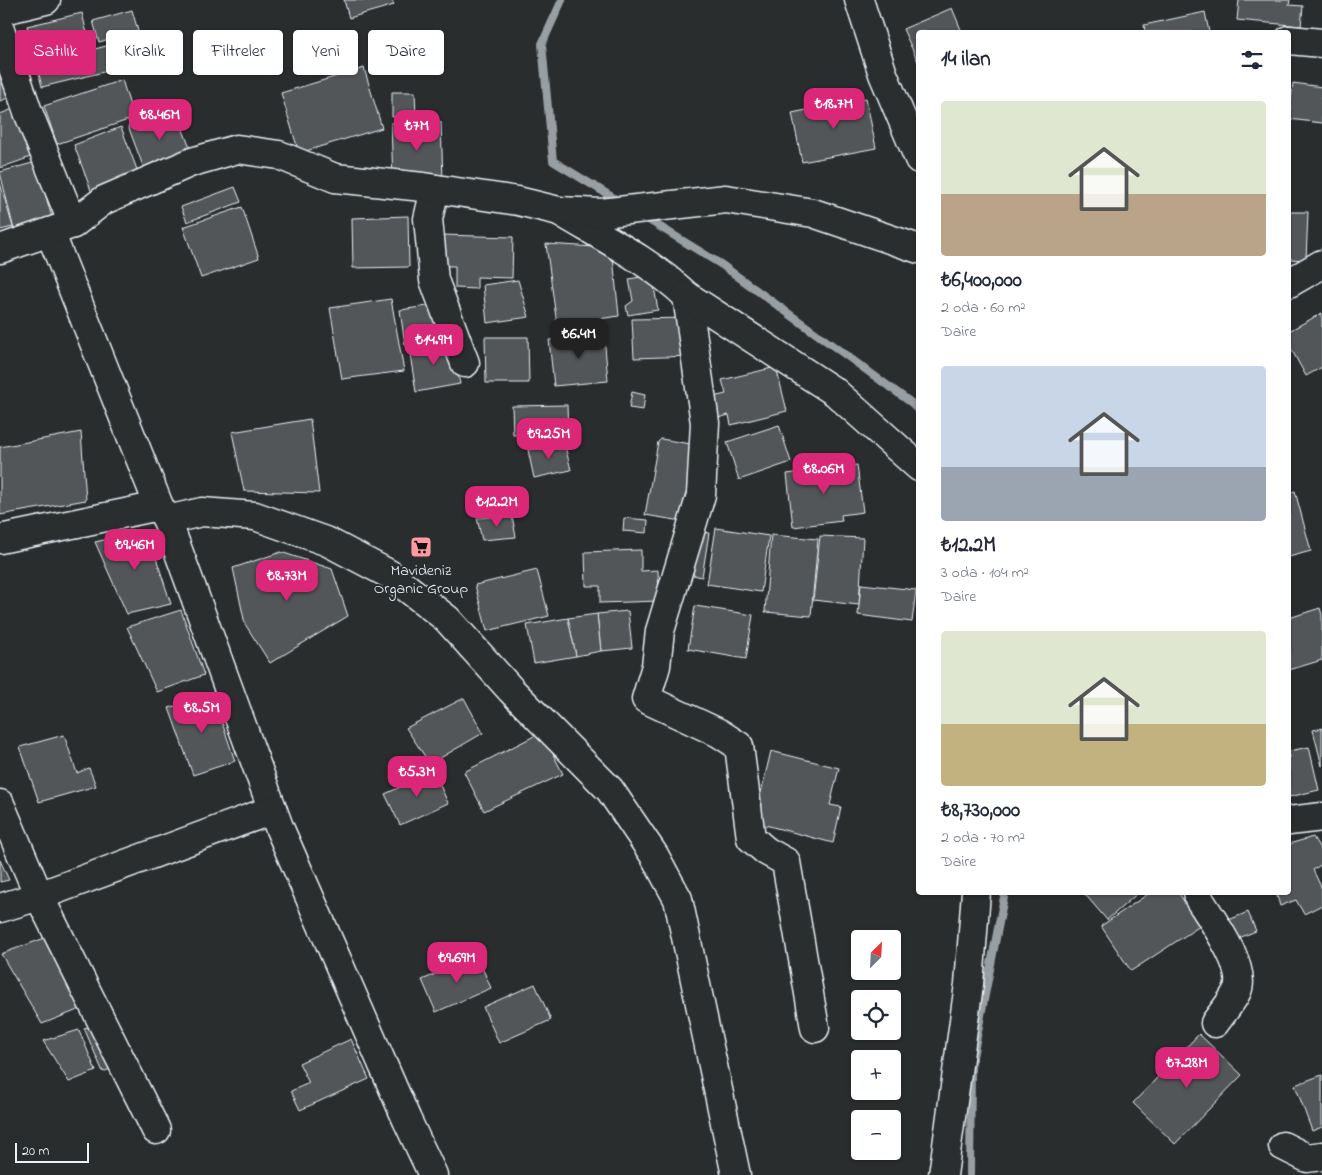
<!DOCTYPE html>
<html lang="tr">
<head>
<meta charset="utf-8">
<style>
  :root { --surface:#fff; --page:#f6f6f7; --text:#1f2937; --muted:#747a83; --accent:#db2777 }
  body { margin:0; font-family:"Indie Flower",sans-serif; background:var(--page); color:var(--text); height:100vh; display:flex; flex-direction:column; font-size:19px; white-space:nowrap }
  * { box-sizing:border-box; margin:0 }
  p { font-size:16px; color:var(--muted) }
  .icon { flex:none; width:28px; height:28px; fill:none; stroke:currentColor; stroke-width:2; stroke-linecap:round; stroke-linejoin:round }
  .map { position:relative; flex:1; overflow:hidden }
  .side { position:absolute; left:916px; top:30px; width:375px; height:865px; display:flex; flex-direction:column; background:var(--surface); border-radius:5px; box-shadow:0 1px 4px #0004 }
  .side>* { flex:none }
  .top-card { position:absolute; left:15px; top:30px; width:475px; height:45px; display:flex; gap:10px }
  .needle { width:32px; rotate:24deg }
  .fabs { position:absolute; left:851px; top:930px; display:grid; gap:10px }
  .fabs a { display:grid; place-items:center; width:50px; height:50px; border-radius:5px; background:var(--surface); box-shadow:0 1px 4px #0004; font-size:25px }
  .scale { position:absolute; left:15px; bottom:12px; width:74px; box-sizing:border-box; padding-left:5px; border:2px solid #e8f1f8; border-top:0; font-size:14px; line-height:18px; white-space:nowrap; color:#e8f1f8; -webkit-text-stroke:4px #2a2d2e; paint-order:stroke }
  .price { position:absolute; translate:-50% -42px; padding:0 11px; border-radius:10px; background:var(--accent); color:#fff; font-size:16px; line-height:32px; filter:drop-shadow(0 1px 2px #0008) }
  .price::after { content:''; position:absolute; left:50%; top:30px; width:15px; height:11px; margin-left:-8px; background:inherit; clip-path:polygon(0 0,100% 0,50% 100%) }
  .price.current { background:#222; color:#fff }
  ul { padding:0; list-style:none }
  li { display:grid; align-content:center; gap:10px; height:265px; padding:0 25px }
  li span { display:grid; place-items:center; height:155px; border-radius:5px; color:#555 }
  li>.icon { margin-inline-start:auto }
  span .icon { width:90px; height:90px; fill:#fffc; stroke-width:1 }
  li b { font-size:21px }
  h2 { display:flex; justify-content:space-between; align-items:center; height:60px; padding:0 25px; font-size:21px }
  .tag { padding:0 18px; border-radius:5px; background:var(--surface); box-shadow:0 1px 4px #0004; font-size:18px; line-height:45px }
  .tag.current { background:var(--accent); color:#fff }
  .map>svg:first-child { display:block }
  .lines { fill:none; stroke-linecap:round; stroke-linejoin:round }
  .stream { stroke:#989fa3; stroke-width:8 }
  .building { fill:#535759; stroke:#e8f1f8 }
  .street-casing { stroke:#e8f1f8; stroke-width:31 }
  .street { stroke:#2a2d2e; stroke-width:28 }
  .labels { text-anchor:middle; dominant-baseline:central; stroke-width:4; stroke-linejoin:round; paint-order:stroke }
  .poi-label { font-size:16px; fill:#e8f1f8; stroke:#2a2d2e }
</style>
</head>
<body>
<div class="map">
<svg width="1322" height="1175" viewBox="0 0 1322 1175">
  <rect width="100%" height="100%" fill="#2a2d2e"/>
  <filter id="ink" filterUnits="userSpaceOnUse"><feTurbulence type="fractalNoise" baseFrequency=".02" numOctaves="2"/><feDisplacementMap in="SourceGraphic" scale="10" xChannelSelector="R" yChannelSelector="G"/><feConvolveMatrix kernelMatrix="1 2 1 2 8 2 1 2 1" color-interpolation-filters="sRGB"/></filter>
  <g filter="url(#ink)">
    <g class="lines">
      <!-- stream -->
      <g class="stream">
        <path d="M562,0L542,44L553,161L622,203"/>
        <path d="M644,217L722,265L913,404L919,412"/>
        <path d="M970,1175L971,1067L1005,892"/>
      </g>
    </g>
    <!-- building -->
    <g class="building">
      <path d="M344,0H392L394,5L349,18Z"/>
      <path d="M1239,0H1290L1289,5L1303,6L1301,26L1237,20Z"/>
      <path d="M952,8L962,32H919V64L903,29Z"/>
      <path d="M132,10L138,31L99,42L93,21Z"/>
      <path d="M1205,12L1209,32H1145L1144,25Z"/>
      <path d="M82,13L91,50L110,45L116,69L42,87L27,26Z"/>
      <path d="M0,45L16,95L0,101Z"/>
      <path d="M364,68L382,128L299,153L281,93Z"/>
      <path d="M122,80L134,118L57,144L44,106Z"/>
      <path d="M1293,83L1322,87V123L1289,119Z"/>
      <path d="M392,92H415L416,116L392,117Z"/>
      <path d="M866,98L876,148L802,162L792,113Z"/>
      <path d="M21,106L39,154L0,168V114Z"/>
      <path d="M175,109L193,156L146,174L128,126Z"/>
      <path d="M441,122L443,181L393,182L391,123Z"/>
      <path d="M121,127L139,175L92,193L74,145Z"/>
      <path d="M36,162L53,221L15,234L0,172Z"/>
      <path d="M0,183L13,227L0,230Z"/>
      <path d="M235,187L241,202L187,222L181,207Z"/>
      <path d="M242,207L259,258L201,278L183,227Z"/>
      <path d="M1289,212H1308L1306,260L1289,259Z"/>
      <path d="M408,216L409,267L353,268L352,218Z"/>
      <path d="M441,235L513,237L512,278L477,277V289L455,288V266H440Z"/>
      <path d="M546,244L612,248L619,316L557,325Z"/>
      <path d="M652,275L658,310L628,315L626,306L633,301L629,279Z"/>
      <path d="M518,280L529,317L487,323L483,285Z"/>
      <path d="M391,299L404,371L342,379L330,308Z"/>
      <path d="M434,305L440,339L405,345L400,310Z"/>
      <path d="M1322,313V367L1306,376L1289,345V331Z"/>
      <path d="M690,318L691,356L634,358L632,319Z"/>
      <path d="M604,335L608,381L554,386L549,340Z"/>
      <path d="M485,337H528L529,383H486Z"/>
      <path d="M451,341L460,384L416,392L409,348Z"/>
      <path d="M776,367L787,411L731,425L729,415L718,418L713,397L726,394L722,380Z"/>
      <path d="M632,392L645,395L643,410L629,408Z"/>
      <path d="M567,405L568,434L513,435L512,406Z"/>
      <path d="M310,419L319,493L244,491L232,432Z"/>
      <path d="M779,425L791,462L739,480L727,442Z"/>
      <path d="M81,432L86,500L0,515V447Z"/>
      <path d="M661,439L702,446L688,522L645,515L658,442Z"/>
      <path d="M564,442L571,470L534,478L528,450Z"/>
      <path d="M857,465L863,512L841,515L842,521L793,527L787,474Z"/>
      <path d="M1295,491L1311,551L1289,557V493Z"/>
      <path d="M512,516L516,537L482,540L477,518Z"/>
      <path d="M624,518L648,520L647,533L623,531Z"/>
      <path d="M716,528L769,536L761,592L707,584Z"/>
      <path d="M147,530L171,604L127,614L95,542Z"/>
      <path d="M700,532L709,533L702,577L693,575Z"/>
      <path d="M771,535L818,539L811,616L765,612Z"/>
      <path d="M820,536L863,538L859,605L813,600Z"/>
      <path d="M641,550V571L658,570L659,601L600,603V586H586L585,552Z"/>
      <path d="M281,552L332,569L348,616L270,663L245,624L233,568Z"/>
      <path d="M537,570L549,616L487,631L475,585Z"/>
      <path d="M861,584L916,590L912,622L858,615Z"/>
      <path d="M695,606L753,615L746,659L688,649Z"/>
      <path d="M1320,608L1322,615V660L1289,670V618Z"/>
      <path d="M181,610L204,675L157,692L127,627Z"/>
      <path d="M628,611L632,648L601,651L597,614Z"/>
      <path d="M597,614L601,651L576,656L568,618Z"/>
      <path d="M568,618L576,656L534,663L527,625Z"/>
      <path d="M212,693L235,761L193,775L169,708Z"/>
      <path d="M464,698L483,733L430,764L406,728Z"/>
      <path d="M1322,728V766L1313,730Z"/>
      <path d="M542,732L563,774L484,811L464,772Z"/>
      <path d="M64,735L77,773L89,768L96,786L39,802L20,747Z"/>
      <path d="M1309,747L1319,790L1289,797V751Z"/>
      <path d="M771,751L839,768L830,805L841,807L833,843L754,822Z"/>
      <path d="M434,772L448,803L400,825L385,794Z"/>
      <path d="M1313,837L1322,852V864L1313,870L1322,889V905L1304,914L1296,900L1280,906L1276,892H1289V844Z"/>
      <path d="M0,860L9,880L0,882Z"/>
      <path d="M1083,892H1139L1107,920Z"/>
      <path d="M1151,892H1178L1200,926L1131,971L1101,926Z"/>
      <path d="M1248,912L1256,931L1234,940L1226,921Z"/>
      <path d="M53,935L88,1006L42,1024L1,954Z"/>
      <path d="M477,956L491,988L436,1012L422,980Z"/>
      <path d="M535,984L551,1020L499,1043L483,1007Z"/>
      <path d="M100,1025L117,1066L103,1072L84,1028Z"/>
      <path d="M79,1030L96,1071L69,1082L43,1041Z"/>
      <path d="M1199,1034L1242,1075L1175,1144L1133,1103Z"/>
      <path d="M351,1039L369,1079L300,1110L291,1091L309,1083L299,1063Z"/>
      <path d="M1322,1075V1127L1312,1131L1295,1085Z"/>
    </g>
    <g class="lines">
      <!-- street casing -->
      <g class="street-casing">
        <g id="street">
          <path d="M859,0L883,74L919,159"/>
          <path d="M0,11L46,0"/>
          <path d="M0,30L28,112L73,224"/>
          <path d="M1289,40L1322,43"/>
          <path d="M435,189L428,219L434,280L465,363"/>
          <path d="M559,211C602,237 650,261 687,296L705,423L701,495L660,631L656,666L646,699L719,733L739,746L751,838L766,851L786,862L815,1028"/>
          <path d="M50,232L159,506L167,520L279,827L407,1120L433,1175"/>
          <path d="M0,249L73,224L104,200L192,162L237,149L279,155L335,178L423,187L518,201L559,211L601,213L726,199L813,213L919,249"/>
          <path d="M1289,283L1322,264"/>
          <path d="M687,296L835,392L919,467"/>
          <path d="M167,520L202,512L255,516L328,542L389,574L447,619L512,691L610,790L654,855L678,899L736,1175"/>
          <path d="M0,539L159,506"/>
          <path d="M0,804L39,896L156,1130"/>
          <path d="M1289,821L1322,817"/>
          <path d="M1198,892L1199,899C1211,918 1248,969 1237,991C1232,1002 1222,1013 1215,1023"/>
          <path d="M0,908L39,896L272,810"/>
          <path d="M1283,1146L1307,1158L1322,1156"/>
          <path d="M943,1175L969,984L976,892"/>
        </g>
      </g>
      <!-- street -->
      <use href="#street" class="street"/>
    </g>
  </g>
  <!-- icons -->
  <defs>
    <g id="supermarket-square" transform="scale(1.125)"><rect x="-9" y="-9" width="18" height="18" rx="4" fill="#ff9aa2" stroke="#2a2d2e"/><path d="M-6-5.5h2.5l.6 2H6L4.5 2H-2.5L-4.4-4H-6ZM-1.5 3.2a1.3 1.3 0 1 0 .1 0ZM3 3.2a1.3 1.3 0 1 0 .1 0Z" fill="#111"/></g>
  </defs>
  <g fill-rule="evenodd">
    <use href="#supermarket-square" x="421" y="547"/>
  </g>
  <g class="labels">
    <!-- poi labels -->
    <g class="poi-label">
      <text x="421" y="571">Mavideniz<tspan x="421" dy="18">Organic Group</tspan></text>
    </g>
  </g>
</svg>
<div class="fabs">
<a><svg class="needle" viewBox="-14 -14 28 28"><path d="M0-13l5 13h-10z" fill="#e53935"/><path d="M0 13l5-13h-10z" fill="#747a83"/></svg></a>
<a><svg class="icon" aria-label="locate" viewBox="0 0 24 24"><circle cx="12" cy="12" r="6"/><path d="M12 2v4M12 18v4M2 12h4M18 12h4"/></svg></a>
<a>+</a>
<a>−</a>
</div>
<div class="scale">20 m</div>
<b class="price" style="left:834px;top:130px">₺18.7M</b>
<b class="price" style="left:160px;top:141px">₺8.46M</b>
<b class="price" style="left:417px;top:152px">₺7M</b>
<b class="price current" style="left:579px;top:360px">₺6.4M</b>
<b class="price" style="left:434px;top:366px">₺14.9M</b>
<b class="price" style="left:549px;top:460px">₺9.25M</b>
<b class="price" style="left:824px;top:495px">₺8.06M</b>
<b class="price" style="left:497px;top:528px">₺12.2M</b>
<b class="price" style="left:135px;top:571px">₺9.46M</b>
<b class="price" style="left:287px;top:602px">₺8.73M</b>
<b class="price" style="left:202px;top:734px">₺8.5M</b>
<b class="price" style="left:417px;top:798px">₺5.3M</b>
<b class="price" style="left:457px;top:984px">₺9.69M</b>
<b class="price" style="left:1187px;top:1089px">₺7.28M</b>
<div class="top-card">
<a class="tag current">Satılık</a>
<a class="tag">Kiralık</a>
<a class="tag">Filtreler</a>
<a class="tag">Yeni</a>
<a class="tag">Daire</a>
</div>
<section class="side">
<h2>14 ilan<svg class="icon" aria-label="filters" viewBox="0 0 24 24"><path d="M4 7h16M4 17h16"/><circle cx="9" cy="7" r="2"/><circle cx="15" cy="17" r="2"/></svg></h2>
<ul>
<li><span style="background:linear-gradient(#dfe7d0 60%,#b9a48a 0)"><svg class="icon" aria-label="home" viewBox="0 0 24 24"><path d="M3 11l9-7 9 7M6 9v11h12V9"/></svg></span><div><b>₺6,400,000</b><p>2 oda · 60 m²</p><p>Daire</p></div></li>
<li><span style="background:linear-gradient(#c9d6e8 65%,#9aa5b1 0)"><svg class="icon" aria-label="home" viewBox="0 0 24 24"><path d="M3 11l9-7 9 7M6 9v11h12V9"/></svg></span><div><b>₺12.2M</b><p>3 oda · 104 m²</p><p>Daire</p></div></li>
<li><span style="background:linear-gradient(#dfe7d0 60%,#c2b280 0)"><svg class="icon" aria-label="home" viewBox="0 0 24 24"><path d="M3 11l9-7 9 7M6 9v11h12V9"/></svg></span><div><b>₺8,730,000</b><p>2 oda · 70 m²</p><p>Daire</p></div></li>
</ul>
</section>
</div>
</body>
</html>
